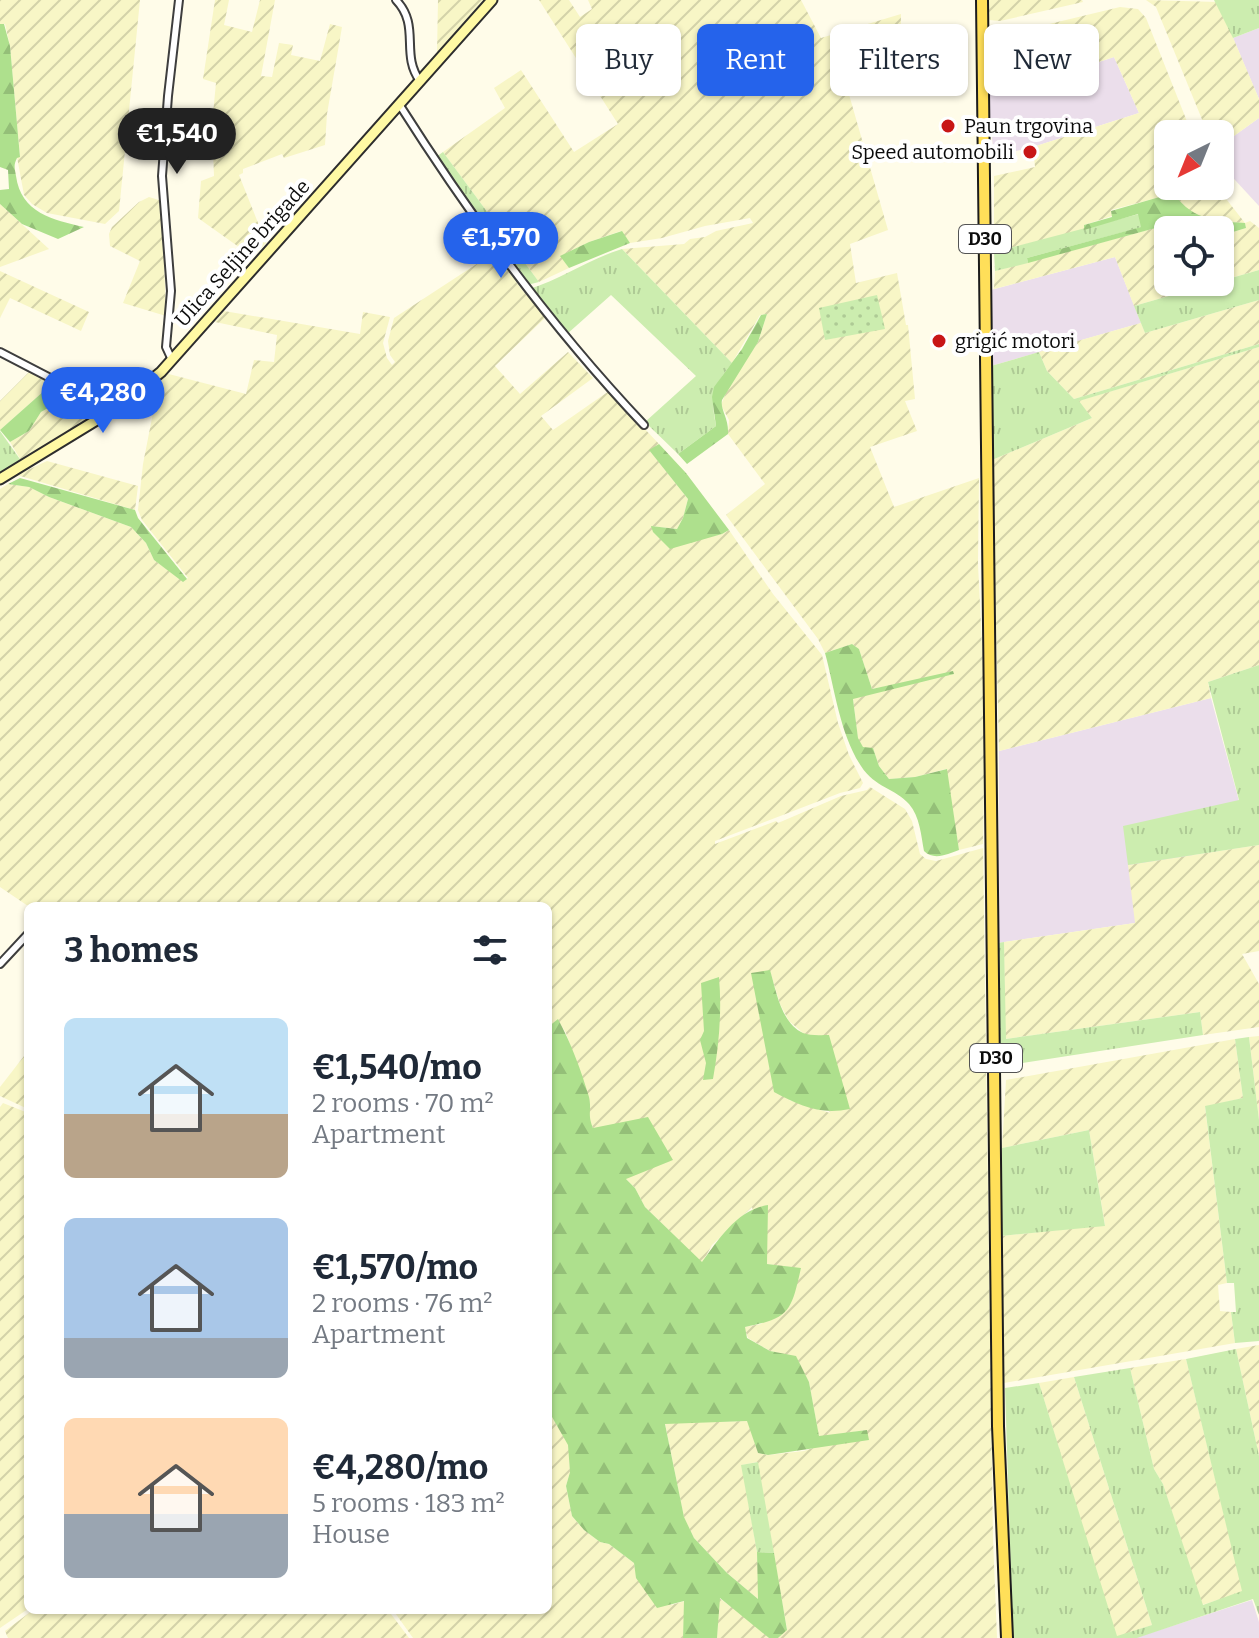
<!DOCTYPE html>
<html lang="en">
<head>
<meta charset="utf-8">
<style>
  :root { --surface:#fff; --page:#f6f6f7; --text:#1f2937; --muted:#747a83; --accent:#2563eb }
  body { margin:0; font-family:Bitter,serif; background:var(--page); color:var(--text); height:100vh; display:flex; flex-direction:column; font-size:30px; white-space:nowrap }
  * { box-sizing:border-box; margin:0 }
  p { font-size:26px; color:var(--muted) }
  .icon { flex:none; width:44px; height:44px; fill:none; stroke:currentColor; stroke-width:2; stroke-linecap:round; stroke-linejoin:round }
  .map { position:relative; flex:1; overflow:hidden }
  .drawer { position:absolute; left:24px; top:902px; width:528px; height:712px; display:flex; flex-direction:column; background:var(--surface); border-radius:12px; box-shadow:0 2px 6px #0004 }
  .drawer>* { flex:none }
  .banner { position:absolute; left:576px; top:24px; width:562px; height:72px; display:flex; gap:16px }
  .needle { width:52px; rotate:223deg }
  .fabs { position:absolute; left:1154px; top:120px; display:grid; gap:16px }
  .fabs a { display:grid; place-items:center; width:80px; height:80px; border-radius:12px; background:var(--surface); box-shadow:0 2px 6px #0004; font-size:40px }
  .price { position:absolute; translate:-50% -68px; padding:0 18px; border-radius:28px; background:var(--accent); color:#fff; font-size:26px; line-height:52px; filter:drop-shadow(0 2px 4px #0008) }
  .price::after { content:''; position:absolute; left:50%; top:48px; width:24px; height:18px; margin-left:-12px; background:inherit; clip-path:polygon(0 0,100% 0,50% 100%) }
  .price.active { background:#222; color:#fff }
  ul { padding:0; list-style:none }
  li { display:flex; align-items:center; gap:24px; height:200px; padding:0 40px }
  li span { display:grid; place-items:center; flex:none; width:224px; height:160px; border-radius:12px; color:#555 }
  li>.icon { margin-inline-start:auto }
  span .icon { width:96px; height:96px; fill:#fffc; stroke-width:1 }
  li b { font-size:34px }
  h2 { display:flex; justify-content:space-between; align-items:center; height:96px; padding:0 40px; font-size:34px }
  .chip { padding:0 28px; border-radius:12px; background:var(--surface); box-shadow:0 2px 6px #0004; font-size:28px; line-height:72px }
  .chip.active { background:var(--accent); color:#fff }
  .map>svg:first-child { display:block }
  .industrial { fill:#ebdeeb }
  .farmland { fill:url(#farmland-furrows); fill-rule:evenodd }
  .grass { fill:url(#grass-tufts) }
  .forest { fill:url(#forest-firs) }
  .garden { fill:url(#garden-dots) }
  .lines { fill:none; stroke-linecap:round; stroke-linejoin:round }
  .street-casing { stroke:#3e3e3e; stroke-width:10 }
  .secondary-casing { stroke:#2d2d2d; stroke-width:13 }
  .primary-casing { stroke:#1c1c1c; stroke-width:14 }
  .street { stroke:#fff; stroke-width:6 }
  .secondary { stroke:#fff9a4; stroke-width:9 }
  .primary { stroke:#ffdf59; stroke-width:10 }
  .poi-dot { fill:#c81616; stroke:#fff; stroke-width:3 }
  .labels { text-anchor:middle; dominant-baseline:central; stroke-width:8; stroke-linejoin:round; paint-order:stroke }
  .shield { fill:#fff; stroke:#545454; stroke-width:2 }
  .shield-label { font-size:18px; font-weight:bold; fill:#0b0b0b }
  .poi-label { font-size:20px; fill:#0b0b0b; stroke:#fff; text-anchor:start }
  .street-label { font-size:20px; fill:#0b0b0b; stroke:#fff }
</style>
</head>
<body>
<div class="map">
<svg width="1259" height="1638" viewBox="0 0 1259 1638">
  <defs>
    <pattern id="farmland-furrows" width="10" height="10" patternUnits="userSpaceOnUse" patternTransform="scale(2)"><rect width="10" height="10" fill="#f8f6c6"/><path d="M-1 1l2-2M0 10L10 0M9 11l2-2" fill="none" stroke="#d3d2a9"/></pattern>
    <pattern id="grass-tufts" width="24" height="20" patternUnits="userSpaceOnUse" patternTransform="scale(2)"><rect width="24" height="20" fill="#ccedaf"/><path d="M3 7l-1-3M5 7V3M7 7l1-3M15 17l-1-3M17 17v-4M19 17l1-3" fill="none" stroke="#aeca95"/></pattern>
    <pattern id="forest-firs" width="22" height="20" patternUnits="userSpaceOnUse" patternTransform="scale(2)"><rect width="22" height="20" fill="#aee08d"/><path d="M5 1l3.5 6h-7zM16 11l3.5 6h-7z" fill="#94bf78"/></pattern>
    <pattern id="garden-dots" width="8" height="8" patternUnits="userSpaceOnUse" patternTransform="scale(2)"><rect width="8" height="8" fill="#ccedaf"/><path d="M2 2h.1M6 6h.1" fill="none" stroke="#aeca95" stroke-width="1.8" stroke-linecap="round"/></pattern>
  </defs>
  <rect width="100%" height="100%" fill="#fffce9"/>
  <!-- industrial -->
  <g class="industrial">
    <path d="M1259,28V99L1233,38Z"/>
    <path d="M1114,57L1139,113L1033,147L994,156L987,93L1057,76Z"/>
    <path d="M1259,118V206L1224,168L1220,160V146Z"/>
    <path d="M1115,257L1141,323L991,366V290Z"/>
    <path d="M1211,698L1239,801L1135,923L998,943L999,751Z"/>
    <path d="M1252,1600L1259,1622V1638H1135Z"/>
  </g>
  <!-- farmland -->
  <g class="farmland">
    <path d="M0,0H140L119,211L105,224L47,213L32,204L24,195L17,157L20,156L10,46L5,24H0Z"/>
    <path d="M215,0H229L224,25L252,32L260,0H275L261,76L272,77L279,43L293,45L291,55L320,61L330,24L342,27L327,114L325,145L284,158L282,154L243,169V173L239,175L266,243L253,257L198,218L201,181L214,176L212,124L216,83L203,79Z"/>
    <path d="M438,0H483L437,53Z"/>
    <path d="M539,0H569L580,17L592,9L588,0H801L821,38L901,14L900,79L848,91L888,230L850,244L856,283L897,273L906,325H908L915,399L905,401L917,431L870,447L894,507L979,478L978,564L985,708L983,844L959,850L946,769L915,777L889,779L879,766L873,748H863L858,739L853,698L954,673L872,689L859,649L852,644L825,653L818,639L726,515L765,484L728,434L729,420L721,405L729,385L758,342L767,314L760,315L732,363L622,249L684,244L690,239L705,237L716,231L753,223L750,218L705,226L662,238L630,243L621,231L589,242L561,256L569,268L539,282L443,152L505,108L494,88L521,70L574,152L618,124Z"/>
    <path d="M988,0H1082L1083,2L1000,21L989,20Z"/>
    <path d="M1146,0L1218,2L1259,99V118L1220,146V134H1208L1156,7Z"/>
    <path d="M1120,7L1138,9L1146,18L1192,134H1168V186H1216L1245,223L1250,221L1259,228V270L1220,281V236L1246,228L1245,223L1209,221L1191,212L1179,201L1164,196L1111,210L1112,216L1084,225V230L994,252V176L1035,167L1033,147L1139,113L1114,57L1059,75L987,93V39Z"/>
    <path d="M149,197L162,201L166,316L123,303L140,261L110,246L109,234L112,227L139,202Z"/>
    <path d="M0,204L49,249L0,267Z"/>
    <path d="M1181,221L1184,230H1168V282H1217L1134,306L1115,257L994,289L995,271Z"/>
    <path d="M495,252L522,290L546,317L495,366L520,394L568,352L593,378L541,416L553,430L609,391L659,444L650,451L688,499L683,518L677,529L651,526L705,538L722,534L729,530L773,594L822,655L838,723L849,755L863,783L860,788L840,793L715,841V844L776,821L778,823L841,796L867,790L870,787L905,809L912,821L920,854L926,859L936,861L983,848L993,1538L997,1638H778L787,1629L757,1462L742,1465L757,1552L759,1600L727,1573L694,1538L684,1518L665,1423L748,1421L758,1453L768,1455L804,1451L867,1430L819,1437L809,1382L796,1357L770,1351L748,1338L744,1327L761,1324L801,1269L767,1264L752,1207L712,1245L702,1263L645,1207L635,1188L625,1178L593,1128L588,1117L590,1103L566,1033L558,1020L548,1027V906H28L0,887V489L8,484L29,487L49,497L131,527L146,543L154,560L183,581L188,578L142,520L138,510L143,464L161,372L246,394L254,360L274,362L277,335L215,322L224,311L360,334L363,312L390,317L383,343L387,358L392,365L395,362L390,355L388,341L394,318ZM770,971L780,1004L789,1021L803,1033L830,1113L789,1100Z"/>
    <path d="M0,271L89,312L81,331L10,298L0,318Z"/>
    <path d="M1259,300V344L1074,399L1047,371L1039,352L1141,323L1145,333Z"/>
    <path d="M1259,347V665L1208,682L1211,698L999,751L992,460L1092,418L1078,401Z"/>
    <path d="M31,370L54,382L0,430V401Z"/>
    <path d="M68,389L107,406V408L22,462L10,442L29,431L41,412L55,404Z"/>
    <path d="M47,461L138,486L135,510L17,475Z"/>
    <path d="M1259,845V951L1242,954L1259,984V1027L1203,1035L1200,1012L1005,1039L1004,942L1135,923L1128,865Z"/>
    <path d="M1259,1036V1120L1249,1037Z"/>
    <path d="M1235,1039L1243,1098L1205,1107L1227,1283L1218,1285L1220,1311L1231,1312L1235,1343L1004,1383L1001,1236L1105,1225L1089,1130L1002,1148L1006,1080Z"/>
    <path d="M28,1051V1109L0,1096V1087Z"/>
    <path d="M3,1103L28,1113V1609L0,1628V1107Z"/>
    <path d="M1259,1345V1456L1236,1349Z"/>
    <path d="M1186,1359L1243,1592L1202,1605L1163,1484L1154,1469L1130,1368Z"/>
    <path d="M1074,1377L1152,1625L1116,1637L1039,1383Z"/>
    <path d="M548,1410L569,1446L570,1472L566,1486L572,1516L584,1530L600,1542L609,1544L634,1563L637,1578L671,1605L685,1601L683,1638H413L393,1610H548Z"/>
    <path d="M719,1598L751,1621L769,1638H717Z"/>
    <path d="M33,1610H388L409,1638H8L5,1631Z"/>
  </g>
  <!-- grass -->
  <g class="grass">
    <path d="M1214,0H1259V28L1233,38Z"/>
    <path d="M443,152L539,282L531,284L523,282L436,157Z"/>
    <path d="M1139,214L1142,227L1027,258L1028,263L995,271L994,252Z"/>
    <path d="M622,249L732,363C713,387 710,395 716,426L678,454L645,422L696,376L611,295L567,334L529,289C562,279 589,259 622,249Z"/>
    <path d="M1259,270V300L1145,333L1134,306Z"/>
    <path d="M1259,344V347L1079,401L1092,418L992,460L991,366L1039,352L1047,371L1074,399Z"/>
    <path d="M0,431L22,462L0,476Z"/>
    <path d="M1259,665V845L1128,865L1123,826L1239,800L1208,682Z"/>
    <path d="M1004,942L1006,1039L1200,1012L1203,1035L1009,1065L1005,1062L999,1048L998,943Z"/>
    <path d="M1249,1037L1259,1120V1341L1235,1343L1231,1312H1236L1234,1283H1227L1205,1106L1243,1098L1235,1039Z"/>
    <path d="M1089,1130L1105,1226L1001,1236L1002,1148Z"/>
    <path d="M1236,1349L1259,1456V1615L1253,1599L1137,1638H1013L1005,1388L1039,1383L1117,1636L1152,1625L1074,1377L1130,1368L1154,1469L1163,1484L1203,1605L1242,1591L1186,1359Z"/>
    <path d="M758,1462L774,1553L757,1552L741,1465Z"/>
  </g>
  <!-- forest -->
  <g class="forest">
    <path d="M0,24H4L10,46L20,157L17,158C13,166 15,168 16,176C21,213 53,220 84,227L58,239L22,224L0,204V190L9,189L8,170L0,167Z"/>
    <path d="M1171,189C1189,219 1213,221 1245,223L1246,228L1220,236V230H1184L1181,221L1028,263L1027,258L1141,227L1138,214L1084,230V225L1112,217L1111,211L1163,196Z"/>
    <path d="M622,231L630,243L569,268L560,256L589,242Z"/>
    <path d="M767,314L758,342L722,400C720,410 729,418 728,434L687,464L678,454L716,426L712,397L714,387L742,349L761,315Z"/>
    <path d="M54,382L68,389L55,404L41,412L29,431L10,442L0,430Z"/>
    <path d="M659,444L686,473L729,530L722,534L670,549L653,532L651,526L677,529L683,518L688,499L649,450Z"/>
    <path d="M20,478L135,510L138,518L187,579L183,582L154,560L146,543L131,527L49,497L29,487L8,484Z"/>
    <path d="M852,644L859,649L872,689L953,671L954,674L853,699L858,738L863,747L873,748L879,766L889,779L915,777L947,769L959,850C948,854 934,861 924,851C921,835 920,817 909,804C895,788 875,788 861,766C840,734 835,690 825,653Z"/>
    <path d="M770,970C776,990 781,1023 803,1033C810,1036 822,1035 829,1035L850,1109C820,1115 800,1106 774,1092L751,973Z"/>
    <path d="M719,977C722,1012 719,1045 713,1079L703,1080L706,1063L700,1040L704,1031L701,983Z"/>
    <path d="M558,1019C571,1043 581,1070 589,1097C592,1110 587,1114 593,1128L648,1117L673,1160L626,1179L635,1188L645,1207L702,1262C719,1239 737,1210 768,1205L767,1264L801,1268C791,1312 790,1318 745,1327L747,1338L770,1351L796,1356L809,1382L819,1436L867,1430L869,1440L768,1455L758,1453L747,1421L665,1424L684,1517L694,1538L727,1573L758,1599L757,1552L774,1553L787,1630L778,1638H769L720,1598L717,1638H683L684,1601L657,1608L636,1578L634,1563L609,1544L600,1542L584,1530L572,1516L566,1486L570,1472L568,1445L548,1410V1027Z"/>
  </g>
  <!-- garden -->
  <path class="garden" d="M877,295L885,329L825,340L819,308Z"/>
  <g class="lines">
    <!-- street casing -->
    <g class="street-casing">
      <g id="street">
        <path d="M396,0C421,26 400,54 420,81"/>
        <path d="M399,104C472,219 551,327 644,425"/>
        <path d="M0,352L58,382L118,407"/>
        <path d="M172,360L166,347L171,291L162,176L168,96L179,0"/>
        <path d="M0,964L28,934"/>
      </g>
    </g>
    <!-- secondary casing -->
    <g class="secondary-casing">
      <path id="secondary" d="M0,479L118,407L161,372L492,0"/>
    </g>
    <!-- primary casing -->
    <g class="primary-casing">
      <path id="primary" d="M982,0L998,1426L1007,1638"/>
    </g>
    <!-- street -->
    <use href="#street" class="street"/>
    <!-- secondary -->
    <use href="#secondary" class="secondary"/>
    <!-- primary -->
    <use href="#primary" class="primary"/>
  </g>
  <!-- markers -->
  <g class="poi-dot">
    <circle cx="948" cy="126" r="8"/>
    <circle cx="1030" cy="152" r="8"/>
    <circle cx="939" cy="341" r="8"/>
  </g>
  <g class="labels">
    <!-- shield labels -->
    <g class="shield">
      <rect x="959" y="225" width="52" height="28" rx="6"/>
      <rect x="970" y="1044" width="52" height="28" rx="6"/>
    </g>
    <g class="shield-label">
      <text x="985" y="239">D30</text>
      <text x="996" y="1058">D30</text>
    </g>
    <!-- poi labels -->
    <g class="poi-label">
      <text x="964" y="126">Paun trgovina</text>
      <text x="1014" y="152" text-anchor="end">Speed automobili</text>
      <text x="955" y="341">grigić motori</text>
    </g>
    <!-- street labels -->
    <g class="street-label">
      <text transform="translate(242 253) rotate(-48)">Ulica Seljine brigade</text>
    </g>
  </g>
</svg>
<div class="fabs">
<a><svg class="needle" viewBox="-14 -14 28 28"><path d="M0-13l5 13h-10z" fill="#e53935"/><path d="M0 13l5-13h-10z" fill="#747a83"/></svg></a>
<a><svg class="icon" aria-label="locate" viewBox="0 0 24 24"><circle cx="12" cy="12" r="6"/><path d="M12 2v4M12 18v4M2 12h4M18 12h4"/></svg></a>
</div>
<b class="price active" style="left:177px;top:176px">€1,540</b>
<b class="price" style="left:501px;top:280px">€1,570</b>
<b class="price" style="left:103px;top:435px">€4,280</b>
<div class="banner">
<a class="chip">Buy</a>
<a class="chip active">Rent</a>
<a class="chip">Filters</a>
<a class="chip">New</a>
</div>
<section class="drawer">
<h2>3 homes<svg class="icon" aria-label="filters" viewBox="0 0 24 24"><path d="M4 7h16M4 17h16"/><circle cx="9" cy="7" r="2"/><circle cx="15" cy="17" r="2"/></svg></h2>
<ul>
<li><span style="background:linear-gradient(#bfe0f5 60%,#b9a48a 0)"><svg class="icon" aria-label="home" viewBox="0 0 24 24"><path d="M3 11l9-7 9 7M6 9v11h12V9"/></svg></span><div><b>€1,540/mo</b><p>2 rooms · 70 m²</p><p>Apartment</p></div></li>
<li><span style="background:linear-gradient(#a9c7e8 75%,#9aa5b1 0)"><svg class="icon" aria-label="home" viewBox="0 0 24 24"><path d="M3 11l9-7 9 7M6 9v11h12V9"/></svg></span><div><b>€1,570/mo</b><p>2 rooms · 76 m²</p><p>Apartment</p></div></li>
<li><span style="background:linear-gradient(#ffd9b3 60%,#9aa5b1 0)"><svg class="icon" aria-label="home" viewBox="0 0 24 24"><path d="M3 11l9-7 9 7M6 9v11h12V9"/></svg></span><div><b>€4,280/mo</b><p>5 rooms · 183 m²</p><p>House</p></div></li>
</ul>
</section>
</div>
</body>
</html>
